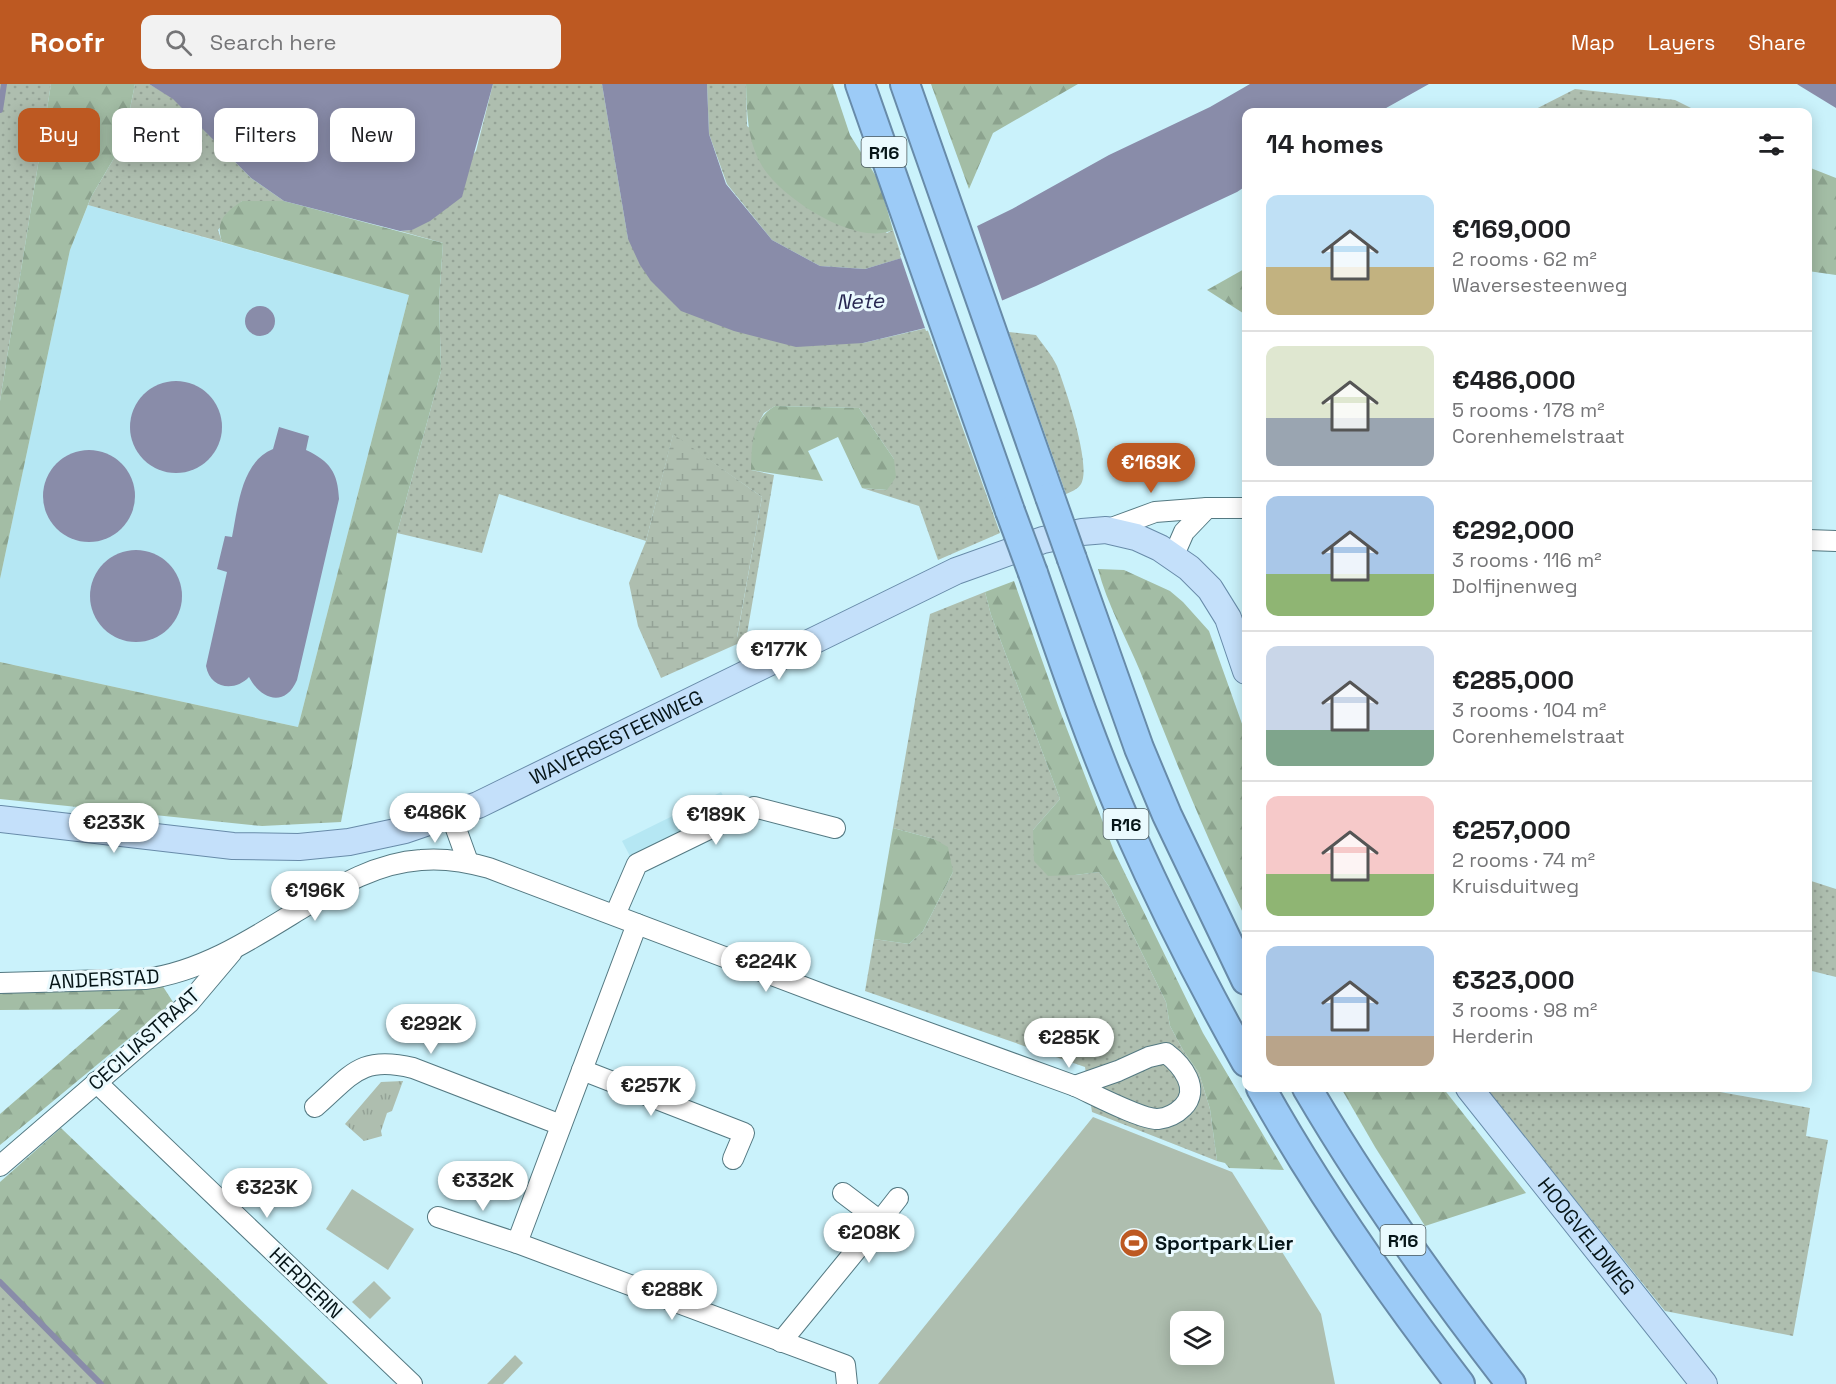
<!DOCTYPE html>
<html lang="en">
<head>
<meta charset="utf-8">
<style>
  :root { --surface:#fff; --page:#f2f2f2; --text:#202124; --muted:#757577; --line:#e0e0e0; --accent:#bd5922 }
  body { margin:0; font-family:"Space Grotesk",sans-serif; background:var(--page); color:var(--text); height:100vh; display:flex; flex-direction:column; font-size:22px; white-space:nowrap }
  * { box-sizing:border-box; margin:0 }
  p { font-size:20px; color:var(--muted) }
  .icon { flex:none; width:33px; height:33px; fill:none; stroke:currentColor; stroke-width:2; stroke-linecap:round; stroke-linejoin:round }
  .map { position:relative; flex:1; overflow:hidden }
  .side { position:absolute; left:1242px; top:24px; width:570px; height:984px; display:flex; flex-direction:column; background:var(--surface); border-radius:12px; box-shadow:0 3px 15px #0003 }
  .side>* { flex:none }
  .top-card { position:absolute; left:18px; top:24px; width:570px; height:54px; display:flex; gap:12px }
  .controls { position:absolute; left:1170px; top:1227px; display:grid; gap:12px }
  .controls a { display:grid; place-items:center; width:54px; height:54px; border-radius:12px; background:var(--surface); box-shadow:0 3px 15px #0003; font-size:30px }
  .price { position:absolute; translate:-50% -51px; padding:0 14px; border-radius:21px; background:#fff; color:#222; font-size:20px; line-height:39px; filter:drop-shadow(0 2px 3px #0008) }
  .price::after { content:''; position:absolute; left:50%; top:36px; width:18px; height:14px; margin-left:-9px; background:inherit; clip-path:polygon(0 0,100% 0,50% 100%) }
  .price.selected { background:var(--accent); color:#fff }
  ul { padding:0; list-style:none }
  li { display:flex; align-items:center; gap:18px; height:150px; padding:0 24px }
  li+li { border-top:2px solid var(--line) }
  li span { display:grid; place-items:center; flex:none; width:168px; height:120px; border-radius:12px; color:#555 }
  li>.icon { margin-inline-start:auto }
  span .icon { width:72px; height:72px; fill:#fffc; stroke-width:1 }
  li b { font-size:26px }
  h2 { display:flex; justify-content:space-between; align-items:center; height:72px; padding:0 24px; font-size:26px }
  .tag { padding:0 21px; border-radius:12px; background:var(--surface); box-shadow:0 3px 15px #0003; font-size:21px; line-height:54px }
  .tag.selected { background:var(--accent); color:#fff }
  header { display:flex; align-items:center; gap:36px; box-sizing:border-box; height:84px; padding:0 30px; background:var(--accent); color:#fff }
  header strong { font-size:28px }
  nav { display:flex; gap:33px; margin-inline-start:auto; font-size:21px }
  .search { width:420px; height:54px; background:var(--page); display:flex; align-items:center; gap:15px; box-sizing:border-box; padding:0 21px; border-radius:12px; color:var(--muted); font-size:22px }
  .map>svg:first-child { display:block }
  .built { fill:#b5e7f3 }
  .grass { fill:url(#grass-dots) }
  .forest { fill:url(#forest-firs) }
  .wetland { fill:url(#wetland-marsh) }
  .park { fill:url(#park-tufts) }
  .garden { fill:#aebeaf; fill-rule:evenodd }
  .water { fill:#898ca9 }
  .pier { fill:#caf2fb }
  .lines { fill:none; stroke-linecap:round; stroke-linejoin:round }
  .stream { stroke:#898ca9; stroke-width:6 }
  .minor-casing { stroke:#547982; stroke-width:22 }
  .major-casing { stroke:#688ba9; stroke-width:28 }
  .highway-casing { stroke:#688ba9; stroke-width:32 }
  .minor { stroke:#fff; stroke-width:20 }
  .major { stroke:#c4e0fa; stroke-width:26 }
  .highway { stroke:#9ccbf7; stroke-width:28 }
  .highway-bridge-casing { stroke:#688ba9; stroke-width:32; stroke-linecap:butt }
  .highway-bridge { stroke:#9ccbf7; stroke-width:28 }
  .labels { text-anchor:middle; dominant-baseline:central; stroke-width:6; stroke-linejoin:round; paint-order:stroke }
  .shield { fill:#eafafe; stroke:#4a5a5d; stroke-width:1.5 }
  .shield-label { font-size:18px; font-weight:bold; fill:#061518 }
  .street-label { font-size:20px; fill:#061518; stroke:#eafafe }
  .poi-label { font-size:20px; font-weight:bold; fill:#061518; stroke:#eafafe; text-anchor:start }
  .water-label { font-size:21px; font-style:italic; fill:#272751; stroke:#eafafe }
</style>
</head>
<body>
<header>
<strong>Roofr</strong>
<div class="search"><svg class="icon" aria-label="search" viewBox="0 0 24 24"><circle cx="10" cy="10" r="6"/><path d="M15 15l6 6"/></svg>Search here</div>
<nav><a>Map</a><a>Layers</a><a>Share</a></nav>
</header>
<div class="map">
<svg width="1836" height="1300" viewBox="0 0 1836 1300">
  <defs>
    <pattern id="grass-dots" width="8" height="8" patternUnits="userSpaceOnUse" patternTransform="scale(1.5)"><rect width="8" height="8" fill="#aebeaf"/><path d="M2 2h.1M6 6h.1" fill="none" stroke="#94a296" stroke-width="1.8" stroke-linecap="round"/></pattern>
    <pattern id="forest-firs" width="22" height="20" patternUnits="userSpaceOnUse" patternTransform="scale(1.5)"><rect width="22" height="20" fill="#a3bda5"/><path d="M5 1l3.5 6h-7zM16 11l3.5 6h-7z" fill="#8ba28d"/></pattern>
    <pattern id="wetland-marsh" width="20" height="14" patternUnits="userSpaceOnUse" patternTransform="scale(1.5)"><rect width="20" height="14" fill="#aebeaf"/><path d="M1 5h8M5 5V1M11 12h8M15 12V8" fill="none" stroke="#94a296"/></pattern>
    <pattern id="park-tufts" width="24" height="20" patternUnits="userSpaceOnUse" patternTransform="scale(1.5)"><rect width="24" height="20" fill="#aebeaf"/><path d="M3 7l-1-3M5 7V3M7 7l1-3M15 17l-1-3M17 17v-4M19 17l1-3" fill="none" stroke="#94a296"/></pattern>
  </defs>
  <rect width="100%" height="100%" fill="#caf2fb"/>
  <!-- built -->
  <g class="built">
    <path d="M88,121L409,211L298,643L0,578V495L70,166Z"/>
    <path d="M721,708L731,726L631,774L622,757Z"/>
  </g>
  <!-- grass -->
  <g class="grass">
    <path d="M0,0H51L0,317Z"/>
    <path d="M135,0H149L173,14L251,94L284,117H242L218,146L222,158L88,121L91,113L123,59Z"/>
    <path d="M493,0H602L628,155L863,259L927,244L1000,449L938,476L919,422L862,404L886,406L894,375L859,324L775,322L764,329L759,338L751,386L774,391L746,556L737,554L762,413L673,351L646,457L499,410L482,469L397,449L441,287L439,216L443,159L400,147L412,146L476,67Z"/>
    <path d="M707,0H746L747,42L887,149L893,146L902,174L865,185L820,182L772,156L727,100L709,50Z"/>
    <path d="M1575,5L1675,16L1699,28H1530Z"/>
    <path d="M1009,248L1036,251C1043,261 1052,271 1057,282C1065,303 1092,382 1081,400C1078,405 1071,408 1066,410Z"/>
    <path d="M985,508L991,531L1060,715L1033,746L1075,791L1099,788L1110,804L1166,918L1170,942L1183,966L1199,989L1210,1025L1217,1077L1092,1028L1085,983L865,907L874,855L909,860L923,847L953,788L934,755L893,744L930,530Z"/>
    <path d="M1808,796L1836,805V893L1808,886Z"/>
    <path d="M1485,1004H1698L1810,1024L1806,1052L1828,1056L1793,1252L1665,1227Z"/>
    <path d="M0,1198L101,1300H0Z"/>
  </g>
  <!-- forest -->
  <g class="forest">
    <path d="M51,0H135L123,59L91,113L70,166L0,495V317Z"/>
    <path d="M746,0H833L850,51L879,97L893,146C856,163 779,113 761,80C747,55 747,28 746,0Z"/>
    <path d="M931,0H1078L993,49L969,105Z"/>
    <path d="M1808,83L1836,94V191L1808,187Z"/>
    <path d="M242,117H284L443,159L439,216L441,287L397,449L341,738L262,742L0,715V578L298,643L409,211L222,158C215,136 225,129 242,117Z"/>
    <path d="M1246,184V231L1207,206Z"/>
    <path d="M775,322L859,324L894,375L896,393L887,406L862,404L838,353L808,367L823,397L751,386C752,361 751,336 775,322Z"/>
    <path d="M1098,485L1124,486L1170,507L1183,518L1209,547L1246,651V835C1206,754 1173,671 1140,587C1126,553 1107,520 1098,485Z"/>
    <path d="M1014,497L1060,627L1114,767L1203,949L1284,1086L1229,1084L1225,1079L1217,1077L1210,1025L1199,989L1183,966L1170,942L1166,918L1110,804L1099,788L1075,791L1048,792L1034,777L1033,746L1060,715L991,531L985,508Z"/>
    <path d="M893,744L934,755L948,763L953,788L923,847L909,860L874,855Z"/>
    <path d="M162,901L173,918L0,1061V1030L121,925L0,926V905Z"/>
    <path d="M1341,1004H1443L1526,1109L1425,1142L1375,1063Z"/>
    <path d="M61,1044L328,1300H101L0,1198V1098Z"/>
  </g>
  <!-- wetland -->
  <path class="wetland" d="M673,350L762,413L737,553L746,556L661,594L638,542L629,499L646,457Z"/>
  <!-- park -->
  <path class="park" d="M403,997L392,1027L387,1029L381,1047L382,1052L364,1057L345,1040L381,998Z"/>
  <!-- garden -->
  <g class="garden">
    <path d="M1093,1033L1232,1088L1321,1230L1335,1300H878ZM1180,1238H1214V1270H1180Z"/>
    <path d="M352,1105L414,1145L388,1186L326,1145Z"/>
    <path d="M374,1197L391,1214L370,1235L352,1218Z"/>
    <path d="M515,1271L523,1279L503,1300H487Z"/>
  </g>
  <!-- water -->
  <g class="water">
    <path d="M149,0H493L462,113L430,137L412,146L400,147L284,117L251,94L173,15Z"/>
    <path d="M602,0H707L709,50L726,100L772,156L820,182L865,185L928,166L1012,125L1109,71L1210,23L1250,0H1429L1379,28H1246V102L1237,108L1036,202L954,237L863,259L796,263L734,247L681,227L651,197L640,181L628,155Z"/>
    <path d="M1797,0H1836V24L1800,2Z"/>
    <circle cx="260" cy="237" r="15"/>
    <circle cx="176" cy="343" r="46"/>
    <path d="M279,343L309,352L306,366C330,377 338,389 339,415L297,596C285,624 261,616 249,593C235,608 210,605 206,582L227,488L217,485L225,452L232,453C238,423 241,378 273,365Z"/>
    <circle cx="89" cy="412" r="46"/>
    <circle cx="136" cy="512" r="46"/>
  </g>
  <!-- pier -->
  <path class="pier" d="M976,139L1003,219L955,240L926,247L900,171L927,163Z"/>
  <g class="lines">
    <!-- stream -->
    <g class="stream">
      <path d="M0,26L4,0"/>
      <path d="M0,1198L101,1300"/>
    </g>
    <!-- minor casing -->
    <g class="minor-casing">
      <g id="minor">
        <path d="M1106,446L1155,428L1207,424H1246"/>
        <path d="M1808,456L1836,457"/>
        <path d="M1173,473L1184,448L1207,424"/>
        <path d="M451,731L468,778"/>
        <path d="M615,831L637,780L754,723L835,744"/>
        <path d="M0,899L145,895C201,888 252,855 299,826C337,803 375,779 421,776C443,774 468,778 489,784L830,913L1075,1002"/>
        <path d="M1166,969C1182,981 1201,1005 1183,1023C1176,1030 1168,1034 1158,1035C1142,1036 1093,1010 1075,1002L1118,987L1149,973Z"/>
        <path d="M582,986L744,1049L733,1075"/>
        <path d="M96,998L412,1300"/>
        <path d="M315,1023C352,991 360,971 413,984L561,1041"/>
        <path d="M0,1082L189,919L232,868"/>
        <path d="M438,1133L517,1159L845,1281L847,1300"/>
        <path d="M880,1137L898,1114"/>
        <path d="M517,1159L637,840"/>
        <path d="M781,1258L880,1137L843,1109"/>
      </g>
    </g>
    <!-- major casing -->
    <g class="major-casing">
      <g id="major">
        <path id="s1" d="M0,735L233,762L299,763L349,758L405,746L478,721L956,487L1043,456L1082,448L1106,446L1136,453L1160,464L1189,484L1210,505L1228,534L1246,587"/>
        <path id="s2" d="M1469,1004L1704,1300"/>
      </g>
    </g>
    <!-- highway casing -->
    <g class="highway-casing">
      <g id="highway">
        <path d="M860,0L1010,427"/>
        <path d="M905,0L1050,413"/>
        <path d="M1072,475L1139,664L1167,731L1246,896"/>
        <path d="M1033,489C1063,576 1092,662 1129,746C1164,825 1204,903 1246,978"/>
        <path d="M1261,1004C1319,1108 1387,1205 1460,1300"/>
        <path d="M1307,1004C1368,1108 1437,1205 1511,1300"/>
      </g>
    </g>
    <!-- minor -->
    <use href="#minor" class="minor"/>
    <!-- major -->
    <use href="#major" class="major"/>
    <!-- highway -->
    <use href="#highway" class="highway"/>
    <!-- highway-bridge casing -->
    <g class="highway-bridge-casing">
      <g id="highway-bridge">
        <path d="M1050,413L1072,475"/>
        <path d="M1010,427L1033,489"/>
      </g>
    </g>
    <!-- highway-bridge -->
    <use href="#highway-bridge" class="highway-bridge"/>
  </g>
  <!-- icons -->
  <defs>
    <g id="stadium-disc" transform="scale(1.5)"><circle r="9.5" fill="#bd5922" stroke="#eafafe"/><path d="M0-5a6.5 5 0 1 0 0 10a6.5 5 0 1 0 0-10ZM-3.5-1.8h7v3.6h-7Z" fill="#fff"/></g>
  </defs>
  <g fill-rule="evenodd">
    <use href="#stadium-disc" x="1134" y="1159"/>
  </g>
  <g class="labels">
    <!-- shield labels -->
    <g class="shield">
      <rect x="861.5" y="53" width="45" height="30" rx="4.5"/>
      <rect x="1103.5" y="725" width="45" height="30" rx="4.5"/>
      <rect x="1380.5" y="1141" width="45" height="30" rx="4.5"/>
    </g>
    <g class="shield-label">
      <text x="884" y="68">R16</text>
      <text x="1126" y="740">R16</text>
      <text x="1403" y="1156">R16</text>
    </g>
    <!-- street labels -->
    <g class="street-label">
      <text stroke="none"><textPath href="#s1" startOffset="639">WAVERSESTEENWEG</textPath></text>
      <text transform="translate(104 895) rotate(-3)">ANDERSTAD</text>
      <text transform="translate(144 955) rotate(-42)">CECILIASTRAAT</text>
      <text stroke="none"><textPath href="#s2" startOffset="189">HOOGVELDWEG</textPath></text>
      <text transform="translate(306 1199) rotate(44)">HERDERIN</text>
    </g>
    <!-- poi labels -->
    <g class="poi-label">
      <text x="1155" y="1159">Sportpark Lier</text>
    </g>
    <!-- water labels -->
    <g class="water-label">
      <text transform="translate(860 217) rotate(-2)">Nete</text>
    </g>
  </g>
</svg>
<div class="controls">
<a><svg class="icon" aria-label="layers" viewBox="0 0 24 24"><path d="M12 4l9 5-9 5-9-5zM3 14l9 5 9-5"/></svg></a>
</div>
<b class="price selected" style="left:1151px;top:410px">€169K</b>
<b class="price" style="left:779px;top:597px">€177K</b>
<b class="price" style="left:435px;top:760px">€486K</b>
<b class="price" style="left:716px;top:762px">€189K</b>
<b class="price" style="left:114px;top:770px">€233K</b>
<b class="price" style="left:315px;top:838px">€196K</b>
<b class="price" style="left:766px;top:909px">€224K</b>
<b class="price" style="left:431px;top:971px">€292K</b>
<b class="price" style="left:1069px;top:985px">€285K</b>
<b class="price" style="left:651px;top:1033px">€257K</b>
<b class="price" style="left:483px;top:1128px">€332K</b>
<b class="price" style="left:267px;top:1135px">€323K</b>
<b class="price" style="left:869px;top:1180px">€208K</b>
<b class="price" style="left:672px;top:1237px">€288K</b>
<div class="top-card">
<a class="tag selected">Buy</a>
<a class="tag">Rent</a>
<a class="tag">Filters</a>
<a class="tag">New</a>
</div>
<section class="side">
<h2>14 homes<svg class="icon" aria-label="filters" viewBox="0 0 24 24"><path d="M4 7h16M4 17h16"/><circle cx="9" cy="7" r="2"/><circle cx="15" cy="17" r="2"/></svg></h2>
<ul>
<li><span style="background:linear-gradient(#bfe0f5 60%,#c2b280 0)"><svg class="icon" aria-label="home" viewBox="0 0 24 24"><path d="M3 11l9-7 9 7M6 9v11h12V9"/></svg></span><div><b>€169,000</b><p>2 rooms · 62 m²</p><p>Waversesteenweg</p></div></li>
<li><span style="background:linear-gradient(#dfe7d0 60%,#9aa5b1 0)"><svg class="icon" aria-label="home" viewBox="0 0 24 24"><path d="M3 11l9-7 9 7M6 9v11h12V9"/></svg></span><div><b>€486,000</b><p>5 rooms · 178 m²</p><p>Corenhemelstraat</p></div></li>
<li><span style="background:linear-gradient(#a9c7e8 65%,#8fb573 0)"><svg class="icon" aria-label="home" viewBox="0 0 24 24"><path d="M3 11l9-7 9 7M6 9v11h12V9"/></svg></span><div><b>€292,000</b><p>3 rooms · 116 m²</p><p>Dolfijnenweg</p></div></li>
<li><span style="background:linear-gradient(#c9d6e8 70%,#7fa58c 0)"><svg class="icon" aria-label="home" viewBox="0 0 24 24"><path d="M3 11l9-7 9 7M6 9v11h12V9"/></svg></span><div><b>€285,000</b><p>3 rooms · 104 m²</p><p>Corenhemelstraat</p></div></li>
<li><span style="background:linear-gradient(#f6c9c9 65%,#8fb573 0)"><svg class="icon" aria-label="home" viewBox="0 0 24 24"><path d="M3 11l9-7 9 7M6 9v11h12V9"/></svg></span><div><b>€257,000</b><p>2 rooms · 74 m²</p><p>Kruisduitweg</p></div></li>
<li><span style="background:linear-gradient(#a9c7e8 75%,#b9a48a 0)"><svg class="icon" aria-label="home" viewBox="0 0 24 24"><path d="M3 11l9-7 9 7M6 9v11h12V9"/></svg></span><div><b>€323,000</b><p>3 rooms · 98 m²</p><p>Herderin</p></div></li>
</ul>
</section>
</div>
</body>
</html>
